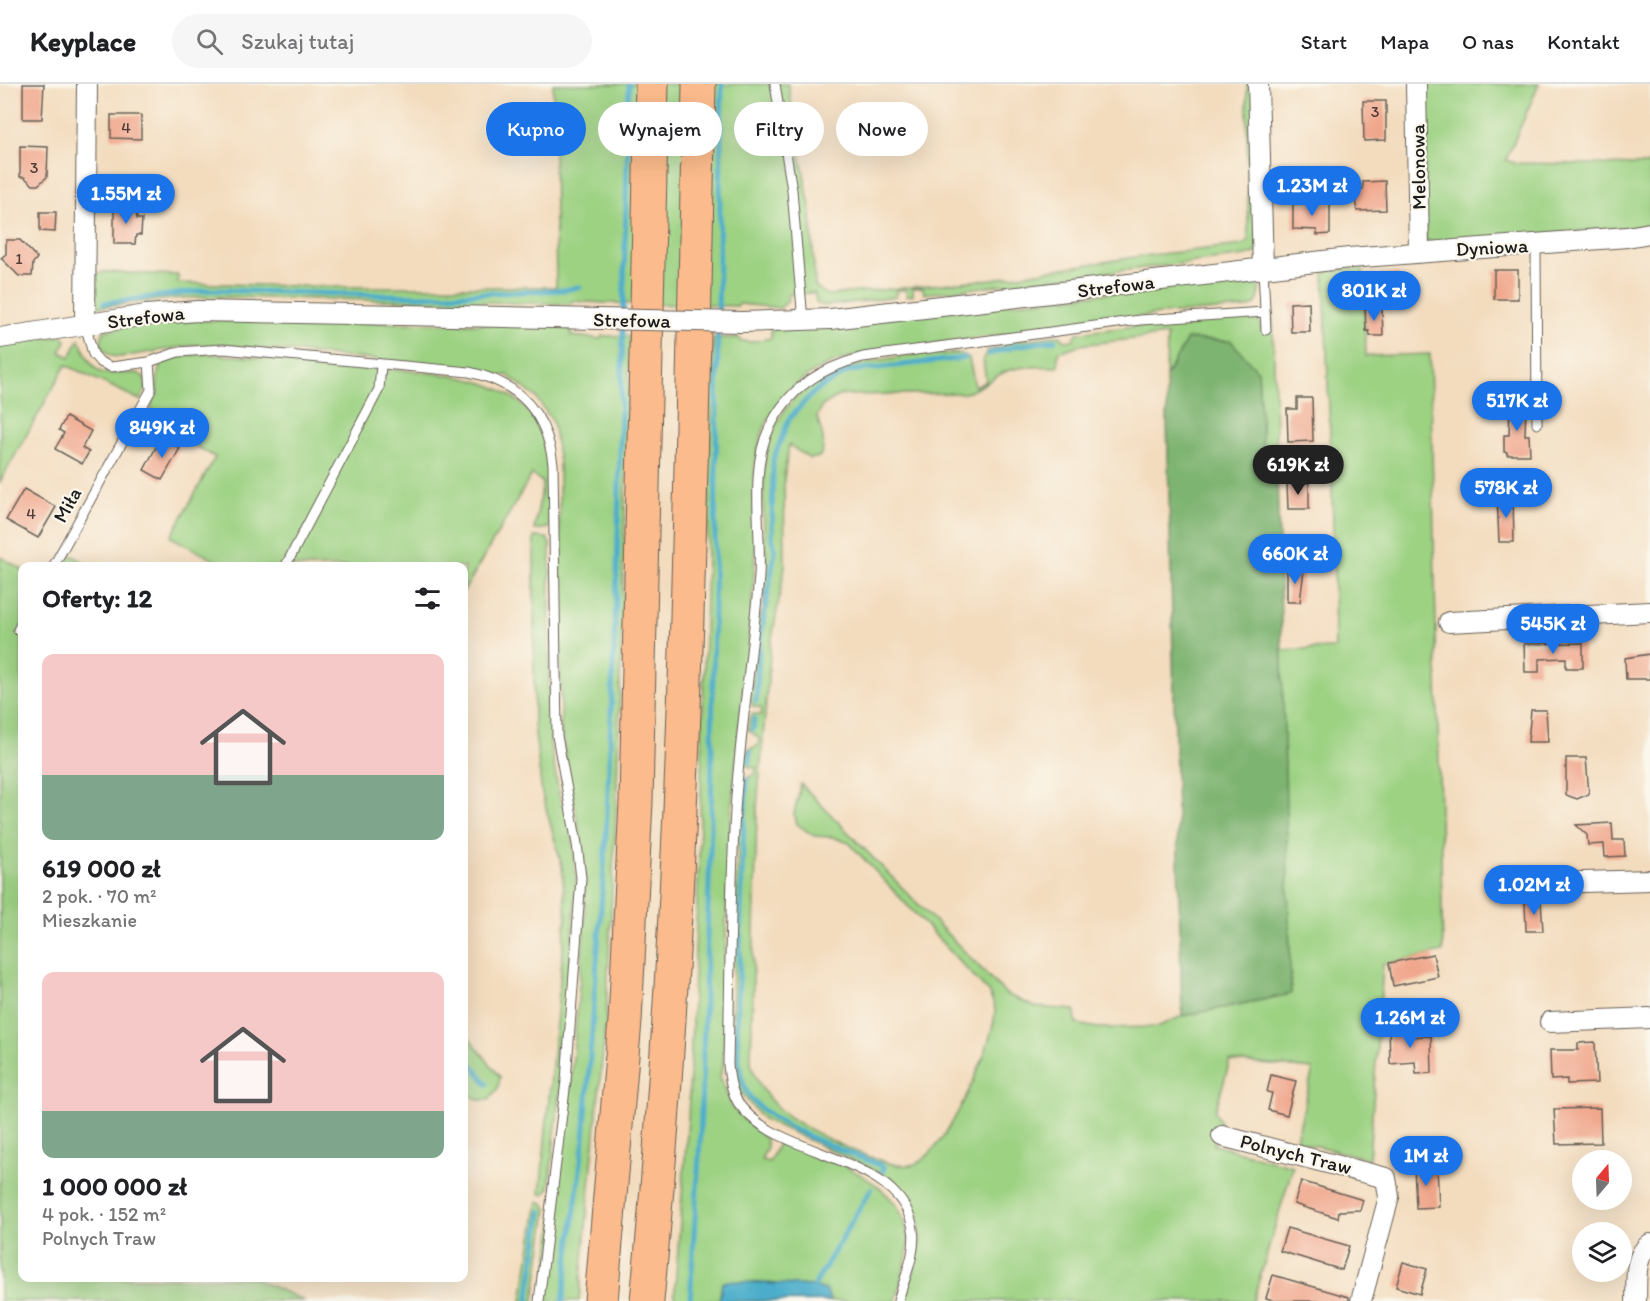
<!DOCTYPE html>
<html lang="pl">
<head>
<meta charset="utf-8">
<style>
  :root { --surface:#fff; --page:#f6f6f6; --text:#202124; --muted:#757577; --line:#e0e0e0; --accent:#1a73e8 }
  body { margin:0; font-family:Itim,sans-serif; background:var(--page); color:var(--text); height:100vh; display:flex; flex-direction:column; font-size:22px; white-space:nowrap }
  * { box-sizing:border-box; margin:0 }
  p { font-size:20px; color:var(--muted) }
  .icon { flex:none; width:33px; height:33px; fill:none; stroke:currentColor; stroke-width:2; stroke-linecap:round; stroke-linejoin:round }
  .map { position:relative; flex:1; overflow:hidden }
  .sheet { position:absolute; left:18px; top:478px; width:450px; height:720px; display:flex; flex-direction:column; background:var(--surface); border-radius:12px; box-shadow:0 6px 24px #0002 }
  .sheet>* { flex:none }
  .hud { position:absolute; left:486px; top:18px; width:570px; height:54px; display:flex; gap:12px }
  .needle { width:39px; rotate:19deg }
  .fabs { position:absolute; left:1572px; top:1066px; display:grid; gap:12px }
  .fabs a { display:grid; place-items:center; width:60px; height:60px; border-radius:50%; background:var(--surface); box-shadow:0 6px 24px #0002; font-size:30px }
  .price { position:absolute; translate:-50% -51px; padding:0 14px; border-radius:21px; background:var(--accent); color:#fff; font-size:20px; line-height:39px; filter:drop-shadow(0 2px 3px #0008) }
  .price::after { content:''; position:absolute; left:50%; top:36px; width:18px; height:14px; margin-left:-9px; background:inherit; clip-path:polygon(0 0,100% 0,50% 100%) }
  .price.on { background:#222; color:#fff }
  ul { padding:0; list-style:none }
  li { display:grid; align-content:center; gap:12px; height:318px; padding:0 24px }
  li span { display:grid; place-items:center; height:186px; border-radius:12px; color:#555 }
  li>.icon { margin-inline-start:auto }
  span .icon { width:108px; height:108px; fill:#fffc; stroke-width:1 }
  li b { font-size:26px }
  h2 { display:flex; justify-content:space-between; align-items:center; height:72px; padding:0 24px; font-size:26px }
  .pill { padding:0 21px; border-radius:27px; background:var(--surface); box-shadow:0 6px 24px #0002; font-size:21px; line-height:54px }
  .pill.on { background:var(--accent); color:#fff }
  header { display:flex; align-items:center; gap:36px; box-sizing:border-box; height:84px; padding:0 30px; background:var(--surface); border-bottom:2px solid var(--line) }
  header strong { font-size:28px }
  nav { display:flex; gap:33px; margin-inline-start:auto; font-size:21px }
  .search { width:420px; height:54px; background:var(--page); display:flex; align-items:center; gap:15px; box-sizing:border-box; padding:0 21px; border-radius:33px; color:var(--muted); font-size:22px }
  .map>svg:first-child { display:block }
  .green { fill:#9dd283; stroke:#5c7750; stroke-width:1.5 }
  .forest { fill:#7eb471; stroke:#4d6846; stroke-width:1.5 }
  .water { fill:#4cadcb; stroke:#346474; stroke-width:1.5 }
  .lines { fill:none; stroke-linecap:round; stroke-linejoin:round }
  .stream { stroke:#4cadcb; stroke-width:5 }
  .building { fill:#f0a68b }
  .lane-casing { stroke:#675f55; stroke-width:11 }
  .street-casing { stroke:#675f55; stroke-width:22 }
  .highway-casing { stroke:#675f55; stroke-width:35 }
  .lane { stroke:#fff; stroke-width:9 }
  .street { stroke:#fff; stroke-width:20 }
  .highway { stroke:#fbbb8c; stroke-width:33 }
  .street-bridge-casing { stroke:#675f55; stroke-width:22; stroke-linecap:butt }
  .street-bridge { stroke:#fff; stroke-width:20 }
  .labels { text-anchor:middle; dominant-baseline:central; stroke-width:4.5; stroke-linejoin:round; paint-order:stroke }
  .number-label { font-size:16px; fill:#513e38 }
  .street-label { font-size:20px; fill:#1c1c1c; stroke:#fbf7ec }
</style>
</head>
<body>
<header>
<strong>Keyplace</strong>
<div class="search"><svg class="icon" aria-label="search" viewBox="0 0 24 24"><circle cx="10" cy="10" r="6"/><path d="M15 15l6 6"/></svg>Szukaj tutaj</div>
<nav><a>Start</a><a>Mapa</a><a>O nas</a><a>Kontakt</a></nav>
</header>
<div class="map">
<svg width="1650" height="1217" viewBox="0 0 1650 1217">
  <rect width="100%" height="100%" fill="#fbf7ec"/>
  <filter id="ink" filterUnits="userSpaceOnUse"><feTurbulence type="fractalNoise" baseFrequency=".0167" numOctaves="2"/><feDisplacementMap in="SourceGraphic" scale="12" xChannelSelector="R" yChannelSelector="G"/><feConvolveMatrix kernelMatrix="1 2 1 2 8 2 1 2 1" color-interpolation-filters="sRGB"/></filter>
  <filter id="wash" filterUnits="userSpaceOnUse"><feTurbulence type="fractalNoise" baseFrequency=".008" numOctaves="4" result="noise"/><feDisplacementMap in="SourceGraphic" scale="24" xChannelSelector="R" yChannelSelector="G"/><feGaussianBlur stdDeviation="1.35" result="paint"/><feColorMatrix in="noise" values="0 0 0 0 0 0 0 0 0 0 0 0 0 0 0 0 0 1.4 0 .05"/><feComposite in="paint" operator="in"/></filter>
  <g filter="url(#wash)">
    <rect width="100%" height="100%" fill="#f3dcbe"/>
    <!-- green -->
    <g class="green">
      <path d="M553,0H788L811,129L815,202L827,211L993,195L1142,172L1242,161L1248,157L1247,0H1254L1258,168L1246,172L924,210L923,204H913V211L907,212L906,206H896V213L825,222L816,219L815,209L789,210L787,218L780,224L739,220L738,222L604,219L572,217L571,220L222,213L179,214L99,223L95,214H91L95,190L104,188L178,191V199L341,203H556Z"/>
      <path d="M1423,0H1539L1506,76L1515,79L1648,81L1650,75V142L1426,159Z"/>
      <path d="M1363,183L1366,272L1430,270L1443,868L1383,880L1369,1075L1296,1057L1313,985L1230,977L1215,1028L1220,1037L1214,1061L1293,1082L1253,1217H905C918,1168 936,1136 893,1095L763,1035L740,1008L734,987L732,932L739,725L743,694L755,691L756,684L747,682L744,676L747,666L758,662L759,654L748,646L749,635L753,630L761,631L762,624L753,622L750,615L758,534L763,527L766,466L764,458C764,430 761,399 766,371C783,285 861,278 932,268C945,273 958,265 969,274L975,303L986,297L983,275L987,267L1001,263L1007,258L1060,251L1065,257L1073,256L1077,249L1179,237L1187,243L1194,242L1200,236L1251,233L1259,237L1262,246H1270L1268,198L1272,192L1282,191L1272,203L1277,388L1263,367L1258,287L1187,255L1166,293L1167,251L1080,261L1058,268V283C1041,283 1023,281 1007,287C992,293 981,305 965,309L840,311L822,322L817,333C821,346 828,361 819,373L810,375L789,361L784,394L785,482L771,560L757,724L751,979C756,996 765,1012 779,1025C798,1043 891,1090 915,1080C946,1069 995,959 995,926C995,921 991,915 989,909L849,759L832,753L814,752L797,740L794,730L801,700L1006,910L1035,923L1075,926L1076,940L1098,944L1157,943L1182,932L1291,910L1281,566L1335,564L1333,437L1324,187Z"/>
      <path d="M1248,194L1259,202C1260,213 1259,221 1247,224L1161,230L879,267C831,274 792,292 768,336C746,377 757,430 755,475C750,567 735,659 730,751C725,828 725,906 723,983L720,992L733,1025L766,1055L767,1063L761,1076L769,1078L778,1060L787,1058C833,1078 907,1098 908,1158C908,1177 900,1198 896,1217H674L688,1035L699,772L713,254H740V257L751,258L771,254V245Z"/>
      <path d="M161,236L571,241V252L601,255L602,252H630L617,703L606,935L579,1217H543L571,997L585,835V777L561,648L559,379L553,338L536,313L507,291L499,292L480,286L224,261H194L120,273C104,273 97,260 104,247Z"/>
      <path d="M63,252L66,257L60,268L70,273L79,255C98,297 98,289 138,289L145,294L146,305L140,316L66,281L0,398V260Z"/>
      <path d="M208,270L370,282L384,291L390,285C467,292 547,294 549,394C550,409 554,430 549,444L534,446L543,399L532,390L464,507V483H227L171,453L215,373L147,335L153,324L150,322C161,304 155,299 159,285C164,271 195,271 208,270Z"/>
      <path d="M534,453L547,454L550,460L549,602L553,651L550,660L561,720C575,736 575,783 576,804L565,957L549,1105L544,1110H540L566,833L562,782L542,710L534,641Z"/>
      <path d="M71,471L93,483H64Z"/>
      <path d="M0,473L22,485V1194H253L305,1217H0Z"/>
      <path d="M464,947L500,993L498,1004L489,1016H478L464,1007Z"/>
      <path d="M538,1117L544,1119L547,1125L534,1217H522Z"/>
    </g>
    <!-- forest -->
    <path class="forest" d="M1187,255L1231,257L1258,287L1263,367L1277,388L1291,910L1182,932L1166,293Z"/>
    <!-- water -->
    <path class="water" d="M728,1197L814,1202L827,1207L830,1217H719L722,1199Z"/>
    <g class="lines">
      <!-- stream -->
      <g class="stream">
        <path d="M104,219L208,206L422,212L564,206L580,203"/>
        <path d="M718,232L722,0"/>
        <path d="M989,270L1016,262L1055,256"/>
        <path d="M756,617L759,562L775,467L772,454L773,376L789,335L808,314L818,305L849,287L965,274"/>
        <path d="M753,645L754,635"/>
        <path d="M749,678L750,668"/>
        <path d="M747,696C742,756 741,815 740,874C739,907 731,984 748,1010C766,1040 846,1068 880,1081L884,1084L882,1087"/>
        <path d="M464,970L487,1000"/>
        <path d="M814,1202L871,1105"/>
        <path d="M528,1217L541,1127"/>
        <path d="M563,1217L584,1055L606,754L617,487L629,0"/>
        <path d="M690,1217L700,1056L711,742L718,242"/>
      </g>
    </g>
    <g id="blocks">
      <!-- building -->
      <g class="building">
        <path d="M23,0H44L42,35H23Z"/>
        <path d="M1363,17H1386V56L1364,57Z"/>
        <path d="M111,31H141V55L111,54Z"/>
        <path d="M20,62L48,63L47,93L38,101H33L24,93H20Z"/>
        <path d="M1385,97L1386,126L1357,127L1356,105H1363V98Z"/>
        <path d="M127,117L131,122H136L137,135H142L141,151H136L135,160H114V122H122Z"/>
        <path d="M1330,119V150L1317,151V146L1293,145V120Z"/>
        <path d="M40,128H56L55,148L40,147Z"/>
        <path d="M6,156H20L37,174L33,179L32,192H19L1,174L6,170Z"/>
        <rect x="1494" y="186" width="24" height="29"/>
        <path d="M1398,189L1400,201L1383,204L1381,191Z"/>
        <path d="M1309,218L1310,248H1291L1290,219Z"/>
        <path d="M1365,224H1382L1383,252H1370L1369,247H1366Z"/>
        <path d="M1297,314H1312L1313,357L1288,358L1287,325H1297Z"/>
        <path d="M1510,320L1526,321L1525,351H1529L1530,371H1507V368H1504V351H1509Z"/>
        <path d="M66,333L91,347L82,364L89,368L82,380L55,365L64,349L59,346Z"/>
        <path d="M161,354L180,364L162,396L144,386Z"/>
        <path d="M1309,399V425H1288L1287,400Z"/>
        <path d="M24,405L56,423L38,454L6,436Z"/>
        <path d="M1497,412H1513L1514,458H1499Z"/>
        <path d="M1287,486H1304L1300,518H1287Z"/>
        <path d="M1583,559V584H1566V574L1539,575V588H1525L1524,560Z"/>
        <path d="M1650,570V595H1626L1625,574Z"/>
        <path d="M1531,626H1546L1548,658H1528Z"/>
        <path d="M1566,674H1586L1589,710L1577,715L1566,711Z"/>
        <path d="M1612,739L1613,756H1624L1625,772L1605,773L1604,760L1588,761L1587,751L1576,741Z"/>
        <path d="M1518,794V808H1502V795Z"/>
        <path d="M1525,817H1541L1543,847H1526Z"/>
        <path d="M1433,870L1438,893L1393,902L1389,879Z"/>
        <path d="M1406,938V953L1431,952L1432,989L1416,990L1415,978L1390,980L1389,939Z"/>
        <path d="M1595,958L1597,999L1567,1000V995L1551,996L1550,966H1578V959Z"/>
        <path d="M1271,991L1296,997L1287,1031L1268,1026L1272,1009L1267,1008Z"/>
        <path d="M1600,1024L1601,1059L1556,1060L1554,1025Z"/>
        <path d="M1437,1082L1439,1123L1416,1124L1414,1083Z"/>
        <path d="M1301,1097L1363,1116L1360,1126L1339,1127L1338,1134L1294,1120Z"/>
        <path d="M1287,1144L1349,1162L1342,1186L1280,1167Z"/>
        <path d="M1403,1178L1427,1185L1420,1210L1396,1203Z"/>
        <path d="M1273,1191L1349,1213V1217H1275L1266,1214Z"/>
      </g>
    </g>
  </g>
  <g filter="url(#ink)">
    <use href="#blocks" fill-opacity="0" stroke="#675f55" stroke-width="1.5"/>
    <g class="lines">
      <!-- lane casing -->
      <g class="lane-casing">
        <g id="lane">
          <path d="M775,0L792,106L803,237"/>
          <path d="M1536,161L1537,340"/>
          <path d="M1263,185L1266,246"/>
          <path d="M85,240L93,270L100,278L111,283L149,278L178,268L223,265L469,288C520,299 547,329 553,380L557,652L577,760L581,794L566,997L539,1217"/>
          <path d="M53,483L151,306L149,278"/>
          <path d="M285,483L379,305L381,281"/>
          <path d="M18,546L22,538"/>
          <path d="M898,1217C904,1195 917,1168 913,1145C901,1070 777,1074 739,1020C731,1008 729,994 728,980C730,896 730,811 735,727C740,649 752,571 759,493C762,447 749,386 769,345C788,304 821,284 863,273L1140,236L1265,228"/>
        </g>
      </g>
      <!-- street casing -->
      <g class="street-casing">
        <g id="street">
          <path d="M1258,0L1263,185"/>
          <path d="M1416,0L1419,166"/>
          <path d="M742,238L831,235L1349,174L1627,153L1650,149"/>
          <path d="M85,240L87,0"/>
          <path d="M0,254L146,231L197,227L599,235"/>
          <path d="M1449,538L1650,528"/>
          <path d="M1550,799L1650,796"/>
          <path d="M1550,938L1650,934"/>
          <path d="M1222,1052L1386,1094L1389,1113L1361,1217"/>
          <path d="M1636,1217C1637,1198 1633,1173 1650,1160"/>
        </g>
      </g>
      <!-- highway casing -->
      <g class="highway-casing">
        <g id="highway">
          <path d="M601,1217L625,937L636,718L652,0"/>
          <path d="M647,1217C686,812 691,406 699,0"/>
        </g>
      </g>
      <!-- lane -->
      <use href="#lane" class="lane"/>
      <!-- street -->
      <use href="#street" class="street"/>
      <!-- highway -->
      <use href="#highway" class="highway"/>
      <!-- street-bridge casing -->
      <g class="street-bridge-casing">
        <path id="street-bridge" d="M599,235L742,238"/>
      </g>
      <!-- street-bridge -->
      <use href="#street-bridge" class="street-bridge"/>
    </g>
  </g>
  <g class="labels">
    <!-- number labels -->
    <g class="number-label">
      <text x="1375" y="27">3</text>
      <text x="126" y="43">4</text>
      <text x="34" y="83">3</text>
      <text x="19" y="174">1</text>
      <text x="31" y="429">4</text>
    </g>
    <!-- street labels -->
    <g class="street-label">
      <text transform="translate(1418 83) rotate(-91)">Melonowa</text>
      <text transform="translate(1492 163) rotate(-3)">Dyniowa</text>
      <text transform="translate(1116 202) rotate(-7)">Strefowa</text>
      <text transform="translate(146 233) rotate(-7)">Strefowa</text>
      <text transform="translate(632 236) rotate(1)">Strefowa</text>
      <text transform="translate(67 421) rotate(-61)">Miła</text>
      <text transform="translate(1296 1070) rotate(14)">Polnych Traw</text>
    </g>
  </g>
</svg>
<div class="fabs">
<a><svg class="needle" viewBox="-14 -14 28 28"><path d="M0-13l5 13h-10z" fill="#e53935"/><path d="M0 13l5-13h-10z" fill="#757577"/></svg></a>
<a><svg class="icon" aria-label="layers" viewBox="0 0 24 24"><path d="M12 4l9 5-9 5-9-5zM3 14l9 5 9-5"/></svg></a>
</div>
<b class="price" style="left:1312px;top:133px">1.23M zł</b>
<b class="price" style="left:126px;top:141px">1.55M zł</b>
<b class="price" style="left:1374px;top:238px">801K zł</b>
<b class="price" style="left:1517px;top:348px">517K zł</b>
<b class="price" style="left:162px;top:375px">849K zł</b>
<b class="price on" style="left:1298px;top:412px">619K zł</b>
<b class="price" style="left:1506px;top:435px">578K zł</b>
<b class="price" style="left:1295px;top:501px">660K zł</b>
<b class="price" style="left:1553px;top:571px">545K zł</b>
<b class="price" style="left:1534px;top:832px">1.02M zł</b>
<b class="price" style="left:1410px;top:965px">1.26M zł</b>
<b class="price" style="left:1426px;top:1103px">1M zł</b>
<div class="hud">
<a class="pill on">Kupno</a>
<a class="pill">Wynajem</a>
<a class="pill">Filtry</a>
<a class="pill">Nowe</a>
</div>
<section class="sheet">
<h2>Oferty: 12<svg class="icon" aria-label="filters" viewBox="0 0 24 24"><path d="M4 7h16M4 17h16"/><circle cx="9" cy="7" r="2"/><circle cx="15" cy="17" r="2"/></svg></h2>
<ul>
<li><span style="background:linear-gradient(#f6c9c9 65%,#7fa58c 0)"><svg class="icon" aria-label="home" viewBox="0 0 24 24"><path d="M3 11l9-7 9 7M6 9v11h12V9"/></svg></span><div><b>619 000 zł</b><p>2 pok. · 70 m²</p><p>Mieszkanie</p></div></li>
<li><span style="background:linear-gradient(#f6c9c9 75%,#7fa58c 0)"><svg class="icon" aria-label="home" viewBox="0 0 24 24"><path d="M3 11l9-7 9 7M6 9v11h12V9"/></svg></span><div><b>1 000 000 zł</b><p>4 pok. · 152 m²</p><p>Polnych Traw</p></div></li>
</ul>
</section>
</div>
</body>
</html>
